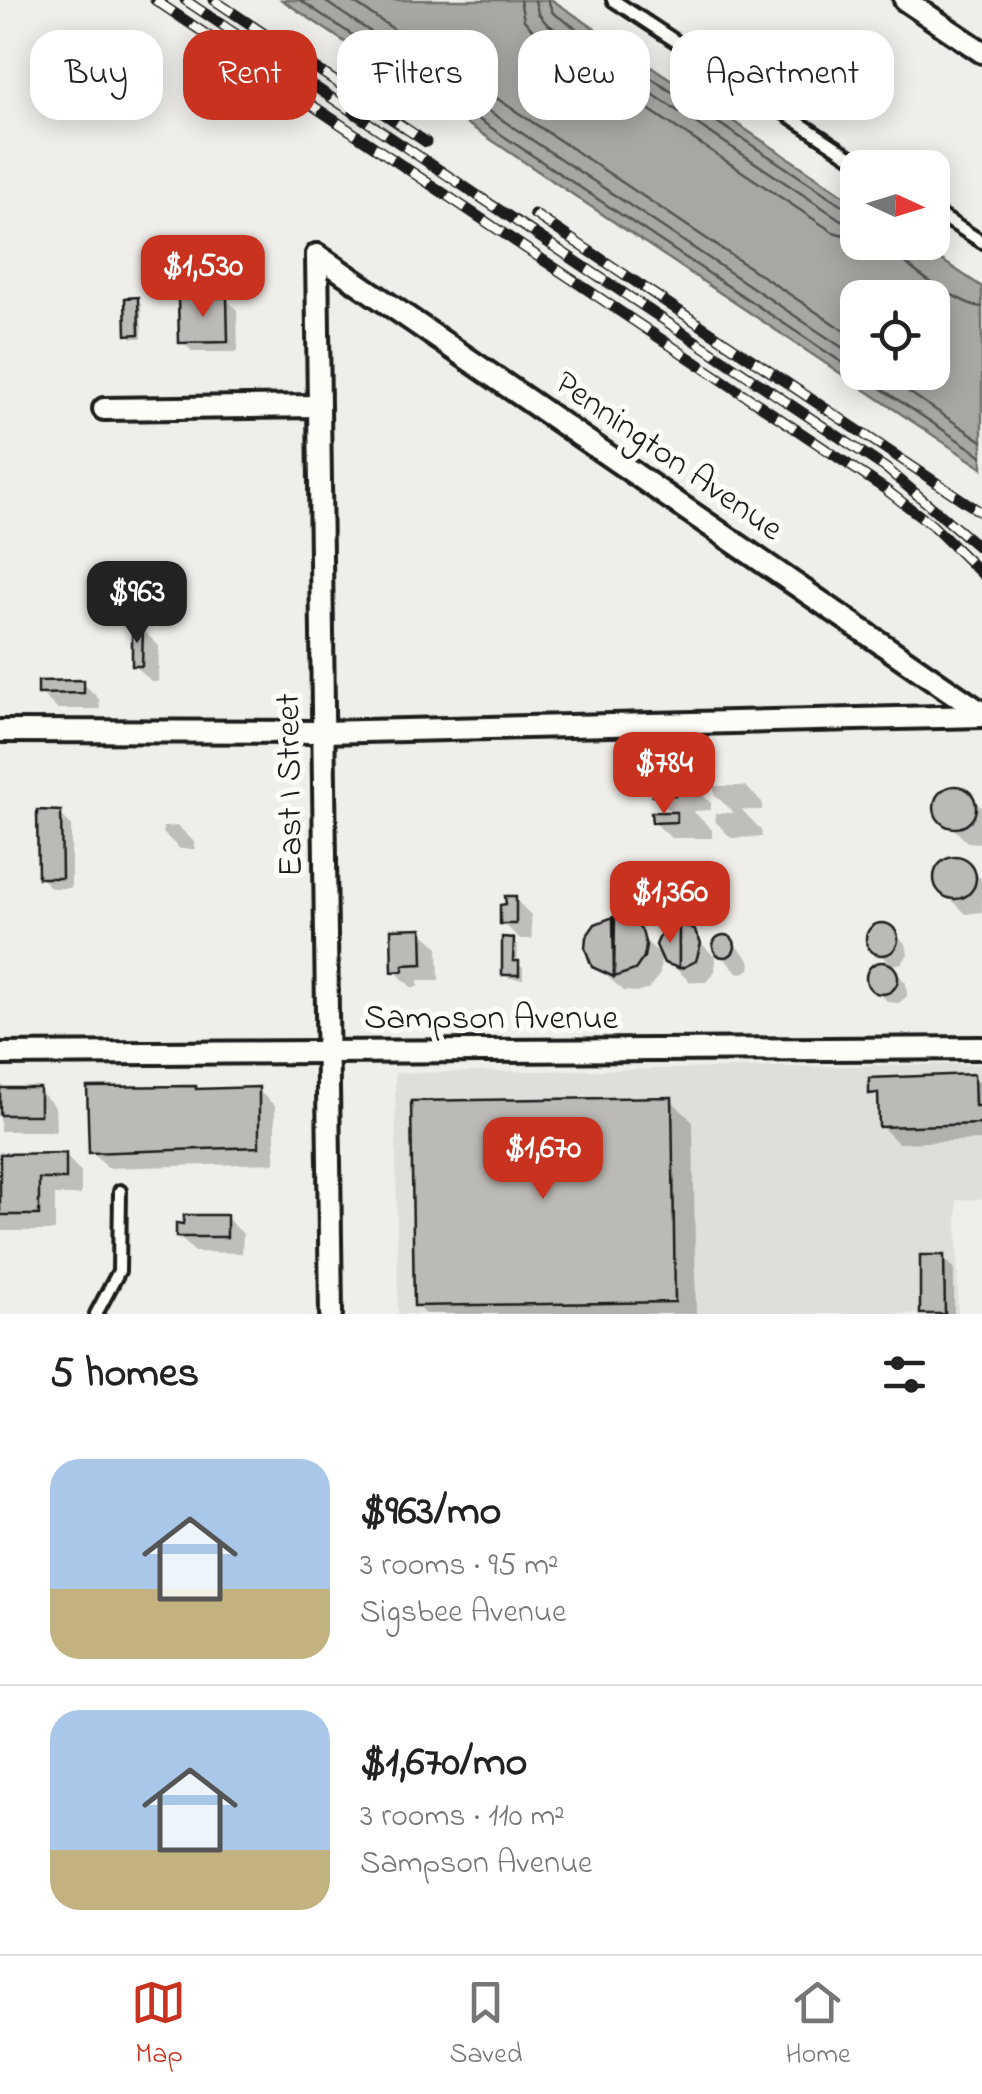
<!DOCTYPE html>
<html lang="en">
<head>
<meta charset="utf-8">
<style>
  :root { --surface:#fff; --page:#f6f6f6; --text:#222; --muted:#767676; --line:#e0e0e0; --accent:#c8321e }
  body { margin:0; font-family:"Indie Flower",sans-serif; background:var(--page); color:var(--text); height:100vh; display:flex; flex-direction:column; font-size:38px; white-space:nowrap }
  * { box-sizing:border-box; margin:0 }
  p { font-size:32px; color:var(--muted) }
  .icon { flex:none; width:55px; height:55px; fill:none; stroke:currentColor; stroke-width:2; stroke-linecap:round; stroke-linejoin:round }
  .map { position:relative; height:1314px; overflow:hidden }
  .side { display:flex; flex-direction:column; background:var(--surface); flex:1 }
  .side>* { flex:none }
  .top-card { position:absolute; left:30px; top:30px; width:922px; height:90px; display:flex; gap:20px }
  .needle { width:65px; rotate:94deg }
  .buttons { position:absolute; left:840px; top:150px; display:grid; gap:20px }
  .buttons a { display:grid; place-items:center; width:110px; height:110px; border-radius:20px; background:var(--surface); box-shadow:0 5px 25px #0003; font-size:50px }
  .price { position:absolute; translate:-50% -85px; padding:0 22px; border-radius:20px; background:var(--accent); color:#fff; font-size:32px; line-height:65px; filter:drop-shadow(0 2px 5px #0008) }
  .price::after { content:''; position:absolute; left:50%; top:60px; width:30px; height:22px; margin-left:-15px; background:inherit; clip-path:polygon(0 0,100% 0,50% 100%) }
  .price.current { background:#222; color:#fff }
  ul { padding:0; list-style:none }
  li { display:flex; align-items:center; gap:30px; height:250px; padding:0 50px }
  li+li { border-top:2px solid var(--line) }
  li span { display:grid; place-items:center; flex:none; width:280px; height:200px; border-radius:30px; color:#555 }
  li>.icon { margin-inline-start:auto }
  span .icon { width:120px; height:120px; fill:#fffc; stroke-width:1 }
  li b { font-size:42px }
  h2 { display:flex; justify-content:space-between; align-items:center; height:120px; padding:0 50px; font-size:42px }
  .pill { padding:0 35px; border-radius:30px; background:var(--surface); box-shadow:0 5px 25px #0003; font-size:35px; line-height:90px }
  .pill.current { background:var(--accent); color:#fff }
  .tab-bar { display:flex; justify-content:space-around; align-items:center; height:140px; border-top:2px solid var(--line); background:var(--surface); font-size:28px; color:var(--muted) }
  .tab-bar a { display:grid; justify-items:center; gap:5px }
  .tab-bar .current { color:var(--accent) }
  .map>svg:first-child { display:block }
  .built { fill:#e0deda }
  .water { fill:#a8a7a3; stroke:#706f6d; stroke-width:2.5; fill-rule:evenodd }
  .shadow { fill:#0003 }
  .lines { fill:none; stroke-linecap:round; stroke-linejoin:round }
  .shore { stroke:#545452; stroke-width:2.5 }
  .building { fill:#bbbab6; stroke:#1c1c1c; stroke-width:2.5 }
  .service-casing { stroke:#1c1c1c; stroke-width:18 }
  .minor-casing { stroke:#1c1c1c; stroke-width:28 }
  .service { stroke:#fdfcf7; stroke-width:10 }
  .minor { stroke:#fdfcf7; stroke-width:20 }
  .rail-casing { stroke:#1c1c1c; stroke-width:11 }
  .rail { stroke:#fdfcf7; stroke-width:8; stroke-dasharray:22; stroke-linecap:butt }
  .labels { text-anchor:middle; dominant-baseline:central; stroke-width:10; stroke-linejoin:round; paint-order:stroke }
  .street-label { font-size:35px; fill:#1c1c1c; stroke:#fdfcf7 }
</style>
</head>
<body>
<div class="map">
<svg width="982" height="1314" viewBox="0 0 982 1314">
  <rect width="100%" height="100%" fill="#f0eeea"/>
  <filter id="ink" filterUnits="userSpaceOnUse"><feTurbulence type="fractalNoise" baseFrequency=".01" numOctaves="2"/><feDisplacementMap in="SourceGraphic" scale="20" xChannelSelector="R" yChannelSelector="G"/><feConvolveMatrix kernelMatrix="1 2 1 2 8 2 1 2 1" color-interpolation-filters="sRGB"/></filter>
  <g filter="url(#ink)">
    <!-- built -->
    <path class="built" d="M982,1064V1199L957,1200L958,1314H398L395,1073Z"/>
    <!-- water -->
    <path class="water" d="M282,0H552L857,204L858,242L916,243L982,287V468ZM858,298H932V372H858Z"/>
    <!-- shadow -->
    <g class="shadow">
      <path d="M226,299L237,310L238,352H193L182,342Z"/>
      <path d="M137,300L141,305L142,338H133L128,334Z"/>
      <path d="M142,629L159,646L158,682L151,681L134,665Z"/>
      <path d="M83,683L99,699L100,709H57L41,693Z"/>
      <path d="M694,786L711,803V810L693,811L712,830V838H671L654,822L673,814L654,795V788Z"/>
      <path d="M714,786H745L762,802V810H742L761,830L762,837L731,838L715,821V813H734L714,794Z"/>
      <path d="M948,789L964,790L982,808L980,843L967,842L937,812L938,799Z"/>
      <path d="M60,814L71,825V888H51L40,877Z"/>
      <path d="M178,826L195,843V849H180L163,833V827Z"/>
      <path d="M948,860H961L982,880V912L966,914L938,886V870Z"/>
      <path d="M515,899L531,915L532,939H520L503,923Z"/>
      <path d="M605,921H624L661,955L686,928L716,958L715,971L706,982H690L661,955L660,974L648,989L639,992L624,991L594,965Z"/>
      <path d="M885,926L906,944L908,954L902,963L893,965L872,948L869,937L875,929Z"/>
      <path d="M421,931L438,947L439,980H418V987H411L395,971Z"/>
      <path d="M723,937L729,939L746,956L751,963L750,969L743,973L737,972L720,954L715,947L716,942Z"/>
      <path d="M513,940L518,945L517,963L523,968V979L509,978L504,974Z"/>
      <path d="M878,965L890,966L906,983L907,996L899,1003L888,1002L869,982V974Z"/>
      <path d="M973,1076L982,1085V1140L898,1143L881,1126V1101L872,1092Z"/>
      <path d="M195,1088L199,1092L258,1090L275,1106V1163L108,1168L92,1152Z"/>
      <path d="M39,1090L55,1107L56,1131H0V1091Z"/>
      <path d="M671,1100L693,1122L696,1314H426L417,1305Z"/>
      <path d="M65,1155L81,1172V1195H55V1231H0V1156Z"/>
      <path d="M226,1217L243,1234L242,1253L195,1252L178,1236Z"/>
      <path d="M943,1258L954,1269V1314H923Z"/>
    </g>
    <g class="lines">
      <!-- shore -->
      <g class="shore">
        <path d="M300,0L982,456"/>
        <path d="M323,0L858,358"/>
        <path d="M350,0L858,340"/>
        <path d="M520,0L524,20L537,35L833,232L858,239"/>
        <path d="M535,0L538,13L546,23L841,220L858,224"/>
        <path d="M548,0L553,13L848,209L858,211"/>
        <path d="M899,242C900,250 899,252 903,259C912,273 966,306 982,307"/>
        <path d="M879,372L982,441"/>
      </g>
    </g>
    <!-- building -->
    <g class="building">
      <path d="M138,297L139,334L126,335L125,298Z"/>
      <path d="M227,297L228,342L179,343L178,298Z"/>
      <path d="M132,626H143L142,666H132Z"/>
      <path d="M84,680V693L38,694V681Z"/>
      <path d="M652,785H677V795L652,796Z"/>
      <circle cx="955" cy="807" r="21"/>
      <path d="M37,810L61,811L62,878H38Z"/>
      <path d="M651,812H677V822L652,823Z"/>
      <circle cx="955" cy="878" r="21"/>
      <path d="M505,896H516V924H500V905L506,904Z"/>
      <path d="M613,917L614,977L592,967L585,948L586,937L595,924Z"/>
      <path d="M615,917L635,923L642,931L646,946L644,957L635,970L614,977Z"/>
      <path d="M679,923V968L664,963L656,945L662,931Z"/>
      <path d="M679,923L694,929L701,943L696,961L682,968H679Z"/>
      <circle cx="882" cy="939" r="16"/>
      <path d="M422,928L423,964L403,965V971L392,972L391,929Z"/>
      <circle cx="724" cy="946" r="11"/>
      <path d="M502,937L514,938L513,961H519V975H502Z"/>
      <circle cx="882" cy="978" r="16"/>
      <path d="M974,1074L975,1106H982V1124L879,1127L878,1093L869,1094V1078Z"/>
      <path d="M196,1086V1089L259,1087V1147L89,1153L87,1087Z"/>
      <rect x="0" y="1088" width="40" height="27"/>
      <path d="M672,1097L675,1302L414,1306L411,1101Z"/>
      <path d="M66,1153V1179H39V1215H0V1154Z"/>
      <path d="M184,1215H227V1237H176V1223L183,1224Z"/>
      <path d="M920,1255H944L945,1314H920Z"/>
    </g>
    <g class="lines">
      <!-- service casing -->
      <g class="service-casing">
        <g id="service">
          <path d="M613,0L868,168"/>
          <path d="M932,210L982,242"/>
          <path d="M96,1314L119,1271L120,1191"/>
        </g>
      </g>
      <!-- minor casing -->
      <g class="minor-casing">
        <g id="minor">
          <path d="M905,0L982,52"/>
          <path d="M317,255L331,1314"/>
          <path d="M317,255L982,713"/>
          <path d="M104,409L318,406"/>
          <path d="M0,731L322,732L982,716"/>
          <path d="M0,1054L982,1048"/>
        </g>
      </g>
      <!-- service -->
      <use href="#service" class="service"/>
      <!-- minor -->
      <use href="#minor" class="minor"/>
      <!-- rail casing -->
      <g class="rail-casing">
        <g id="rail">
          <path d="M155,0L885,489L932,525L982,574"/>
          <path d="M185,0L887,469L982,550"/>
          <path d="M214,0L426,142"/>
          <path d="M534,214L982,513"/>
        </g>
      </g>
      <!-- rail -->
      <use href="#rail" class="rail"/>
    </g>
  </g>
  <g class="labels">
    <!-- street labels -->
    <g class="street-label">
      <text transform="translate(668 457) rotate(35)">Pennington Avenue</text>
      <text transform="translate(291 785) rotate(-91)">East I Street</text>
      <text x="491" y="1019">Sampson Avenue</text>
    </g>
  </g>
</svg>
<div class="buttons">
<a><svg class="needle" viewBox="-14 -14 28 28"><path d="M0-13l5 13h-10z" fill="#e53935"/><path d="M0 13l5-13h-10z" fill="#767676"/></svg></a>
<a><svg class="icon" aria-label="locate" viewBox="0 0 24 24"><circle cx="12" cy="12" r="6"/><path d="M12 2v4M12 18v4M2 12h4M18 12h4"/></svg></a>
</div>
<b class="price" style="left:203px;top:320px">$1,530</b>
<b class="price current" style="left:137px;top:646px">$963</b>
<b class="price" style="left:664px;top:817px">$784</b>
<b class="price" style="left:670px;top:946px">$1,360</b>
<b class="price" style="left:543px;top:1202px">$1,670</b>
<div class="top-card">
<a class="pill">Buy</a>
<a class="pill current">Rent</a>
<a class="pill">Filters</a>
<a class="pill">New</a>
<a class="pill">Apartment</a>
</div>
</div>
<section class="side">
<h2>5 homes<svg class="icon" aria-label="filters" viewBox="0 0 24 24"><path d="M4 7h16M4 17h16"/><circle cx="9" cy="7" r="2"/><circle cx="15" cy="17" r="2"/></svg></h2>
<ul>
<li><span style="background:linear-gradient(#a9c7e8 65%,#c2b280 0)"><svg class="icon" aria-label="home" viewBox="0 0 24 24"><path d="M3 11l9-7 9 7M6 9v11h12V9"/></svg></span><div><b>$963/mo</b><p>3 rooms · 95 m²</p><p>Sigsbee Avenue</p></div></li>
<li><span style="background:linear-gradient(#a9c7e8 70%,#c2b280 0)"><svg class="icon" aria-label="home" viewBox="0 0 24 24"><path d="M3 11l9-7 9 7M6 9v11h12V9"/></svg></span><div><b>$1,670/mo</b><p>3 rooms · 110 m²</p><p>Sampson Avenue</p></div></li>
</ul>
</section>
<nav class="tab-bar">
<a class="current"><svg class="icon" aria-label="map" viewBox="0 0 24 24"><path d="M3 6l6-2 6 2 6-2v14l-6 2-6-2-6 2zM9 4v14M15 6v14"/></svg>Map</a>
<a><svg class="icon" aria-label="saved" viewBox="0 0 24 24"><path d="M7 4h10v16l-5-4-5 4z"/></svg>Saved</a>
<a><svg class="icon" aria-label="home" viewBox="0 0 24 24"><path d="M3 11l9-7 9 7M6 9v11h12V9"/></svg>Home</a>
</nav>
</body>
</html>
